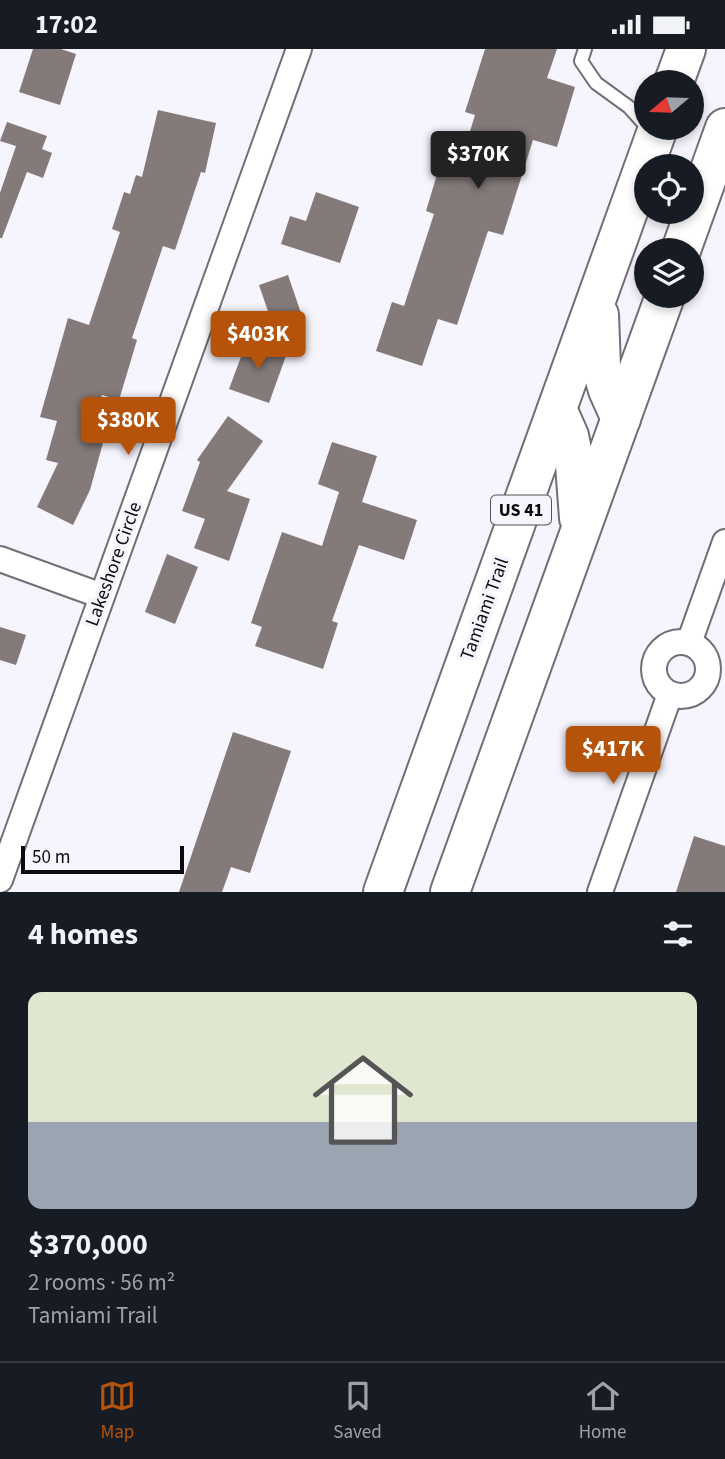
<!DOCTYPE html>
<html lang="en">
<head>
<meta charset="utf-8">
<style>
  :root { --surface:#171b24; --page:#20242c; --text:#f1f3f6; --muted:#9ea1a6; --line:#363941; --accent:#b45309 }
  body { margin:0; font-family:"Source Sans 3",sans-serif; background:var(--page); color:var(--text); height:100vh; display:flex; flex-direction:column; font-size:26px; white-space:nowrap }
  * { box-sizing:border-box; margin:0 }
  p { font-size:23px; color:var(--muted) }
  .icon { flex:none; width:38px; height:38px; fill:none; stroke:currentColor; stroke-width:2; stroke-linecap:round; stroke-linejoin:round }
  .map { position:relative; height:843px; overflow:hidden }
  .drawer { display:flex; flex-direction:column; background:var(--surface); flex:1 }
  .drawer>* { flex:none }
  .needle { width:46px; rotate:251deg }
  .tools { position:absolute; left:634px; top:21px; display:grid; gap:14px }
  .tools a { display:grid; place-items:center; width:70px; height:70px; border-radius:50%; background:var(--surface); box-shadow:0 4px 10px #0003; font-size:35px }
  .scale { position:absolute; left:21px; bottom:18px; width:163px; box-sizing:border-box; padding-left:7px; border:4px solid #0b0b0d; border-top:0; font-size:19px; line-height:24px; white-space:nowrap; color:#0b0b0d; -webkit-text-stroke:5px #f6f4fc; paint-order:stroke }
  .price { position:absolute; translate:-50% -60px; padding:0 16px; border-radius:7px; background:var(--accent); color:#fff; font-size:23px; line-height:46px; filter:drop-shadow(0 2px 4px #0008) }
  .price::after { content:''; position:absolute; left:50%; top:42px; width:21px; height:16px; margin-left:-10px; background:inherit; clip-path:polygon(0 0,100% 0,50% 100%) }
  .price.active { background:#222; color:#fff }
  ul { padding:0; list-style:none }
  li { display:grid; align-content:center; gap:14px; height:371px; padding:0 28px }
  li span { display:grid; place-items:center; height:217px; border-radius:14px; color:#555 }
  li>.icon { margin-inline-start:auto }
  span .icon { width:126px; height:126px; fill:#fffc; stroke-width:1 }
  li b { font-size:30px }
  h2 { display:flex; justify-content:space-between; align-items:center; height:84px; padding:0 28px; font-size:30px }
  .status { display:flex; justify-content:space-between; align-items:center; height:49px; padding:0 35px; background:var(--surface); direction:ltr }
  .status svg { height:19px; fill:currentColor }
  .dock { display:flex; justify-content:space-around; align-items:center; height:98px; border-top:2px solid var(--line); background:var(--surface); font-size:19px; color:var(--muted) }
  .dock a { display:grid; justify-items:center; gap:4px }
  .dock .active { color:var(--accent) }
  .map>svg:first-child { display:block }
  .building { fill:#847a7a }
  .lines { fill:none; stroke-linecap:round; stroke-linejoin:round }
  .lane-casing { stroke:#716f76; stroke-width:16 }
  .street-casing { stroke:#716f76; stroke-width:28 }
  .primary-casing { stroke:#716f76; stroke-width:42 }
  .lane { stroke:#fff; stroke-width:12 }
  .street { stroke:#fff; stroke-width:24 }
  .primary { stroke:#fff; stroke-width:38 }
  .labels { text-anchor:middle; dominant-baseline:central; stroke-width:7; stroke-linejoin:round; paint-order:stroke }
  .shield { fill:#f6f4fc; stroke:#525155; stroke-width:2 }
  .shield-label { font-size:18px; font-weight:bold; fill:#0b0b0d }
  .street-label { font-size:19px; fill:#0b0b0d; stroke:#f6f4fc }
</style>
</head>
<body>
<div class="status"><b>17:02</b><svg viewBox="0 0 49 12"><path d="M0 12V9h3v3zM5 12V6h3v6zM10 12V3h3v9zM15 12V0h3v12zM26 1h20v11H26zM47 4h2v5h-2z"/></svg></div>
<div class="map">
<svg width="725" height="843" viewBox="0 0 725 843">
  <rect width="100%" height="100%" fill="#f6f4fc"/>
  <!-- building -->
  <g class="building">
    <path d="M33,0H61L76,5L60,56L19,43Z"/>
    <path d="M485,0H557L547,29L575,38L557,98L533,91L503,186L488,182L457,276L438,270L422,317L376,302L392,253L404,257L434,165L426,162L438,122L456,128L475,66L465,63Z"/>
    <path d="M158,61L216,74L205,124L201,123L175,201L163,197L132,289L137,291L119,351L102,346L92,380L106,383L90,441L73,476L37,458L58,414L46,411L57,372L40,368L68,269L89,276L120,183L112,180L124,143L130,145L136,126L142,128Z"/>
    <path d="M7,73L47,87L42,100L52,104L43,129L27,123L2,189H0V144L16,97L0,92Z"/>
    <path d="M316,143L359,158L340,214L281,195L290,167L306,172Z"/>
    <path d="M288,226L303,270L274,280L259,236Z"/>
    <path d="M248,289L287,304L269,354L229,340Z"/>
    <path d="M228,367L263,392L227,442L250,450L229,512L194,499L205,470L182,462L200,413L197,411Z"/>
    <path d="M332,393L377,407L362,453L417,471L404,511L359,496L332,572L338,574L323,620L255,597L262,578L251,574L282,483L322,497L339,443L318,435Z"/>
    <path d="M167,505L198,518L175,575L145,563Z"/>
    <path d="M0,578L26,586L16,616L0,611Z"/>
    <path d="M233,683L291,702L250,824L231,818L222,843H179Z"/>
    <path d="M694,787L725,797V843H676Z"/>
  </g>
  <g class="lines">
    <!-- lane casing -->
    <g class="lane-casing">
      <path id="lane" d="M585,0L581,12L596,34L629,58L646,77"/>
    </g>
    <!-- street casing -->
    <g class="street-casing">
      <g id="street">
        <path d="M0,510L102,547"/>
        <circle cx="681" cy="620" r="27"/>
        <path d="M689,594L725,493"/>
        <path d="M0,831L299,0"/>
        <path d="M600,843L670,645"/>
      </g>
    </g>
    <!-- primary casing -->
    <g class="primary-casing">
      <g id="primary">
        <path d="M674,33L686,0"/>
        <path d="M681,201L725,79"/>
        <path d="M599,266L601,318L608,341L621,370"/>
        <path d="M557,360L569,387L575,415L579,469"/>
        <path d="M383,843L658,79"/>
        <path d="M450,843L665,247"/>
      </g>
    </g>
    <!-- lane -->
    <use href="#lane" class="lane"/>
    <!-- street -->
    <use href="#street" class="street"/>
    <!-- primary -->
    <use href="#primary" class="primary"/>
  </g>
  <g class="labels">
    <!-- shield labels -->
    <rect class="shield" x="491" y="446.5" width="60" height="29" rx="5"/>
    <g class="shield-label">
      <text x="521" y="461">US 41</text>
    </g>
    <!-- street labels -->
    <g class="street-label">
      <text transform="translate(114 515) rotate(-70)">Lakeshore Circle</text>
      <text transform="translate(485 560) rotate(-70)">Tamiami Trail</text>
    </g>
  </g>
</svg>
<div class="tools">
<a><svg class="needle" viewBox="-14 -14 28 28"><path d="M0-13l5 13h-10z" fill="#e53935"/><path d="M0 13l5-13h-10z" fill="#9ea1a6"/></svg></a>
<a><svg class="icon" aria-label="locate" viewBox="0 0 24 24"><circle cx="12" cy="12" r="6"/><path d="M12 2v4M12 18v4M2 12h4M18 12h4"/></svg></a>
<a><svg class="icon" aria-label="layers" viewBox="0 0 24 24"><path d="M12 4l9 5-9 5-9-5zM3 14l9 5 9-5"/></svg></a>
</div>
<div class="scale">50 m</div>
<b class="price active" style="left:478px;top:142px">$370K</b>
<b class="price" style="left:258px;top:322px">$403K</b>
<b class="price" style="left:128px;top:408px">$380K</b>
<b class="price" style="left:613px;top:737px">$417K</b>
</div>
<section class="drawer">
<h2>4 homes<svg class="icon" aria-label="filters" viewBox="0 0 24 24"><path d="M4 7h16M4 17h16"/><circle cx="9" cy="7" r="2"/><circle cx="15" cy="17" r="2"/></svg></h2>
<ul>
<li><span style="background:linear-gradient(#dfe7d0 60%,#9aa5b1 0)"><svg class="icon" aria-label="home" viewBox="0 0 24 24"><path d="M3 11l9-7 9 7M6 9v11h12V9"/></svg></span><div><b>$370,000</b><p>2 rooms · 56 m²</p><p>Tamiami Trail</p></div></li>
</ul>
</section>
<nav class="dock">
<a class="active"><svg class="icon" aria-label="map" viewBox="0 0 24 24"><path d="M3 6l6-2 6 2 6-2v14l-6 2-6-2-6 2zM9 4v14M15 6v14"/></svg>Map</a>
<a><svg class="icon" aria-label="saved" viewBox="0 0 24 24"><path d="M7 4h10v16l-5-4-5 4z"/></svg>Saved</a>
<a><svg class="icon" aria-label="home" viewBox="0 0 24 24"><path d="M3 11l9-7 9 7M6 9v11h12V9"/></svg>Home</a>
</nav>
</body>
</html>
